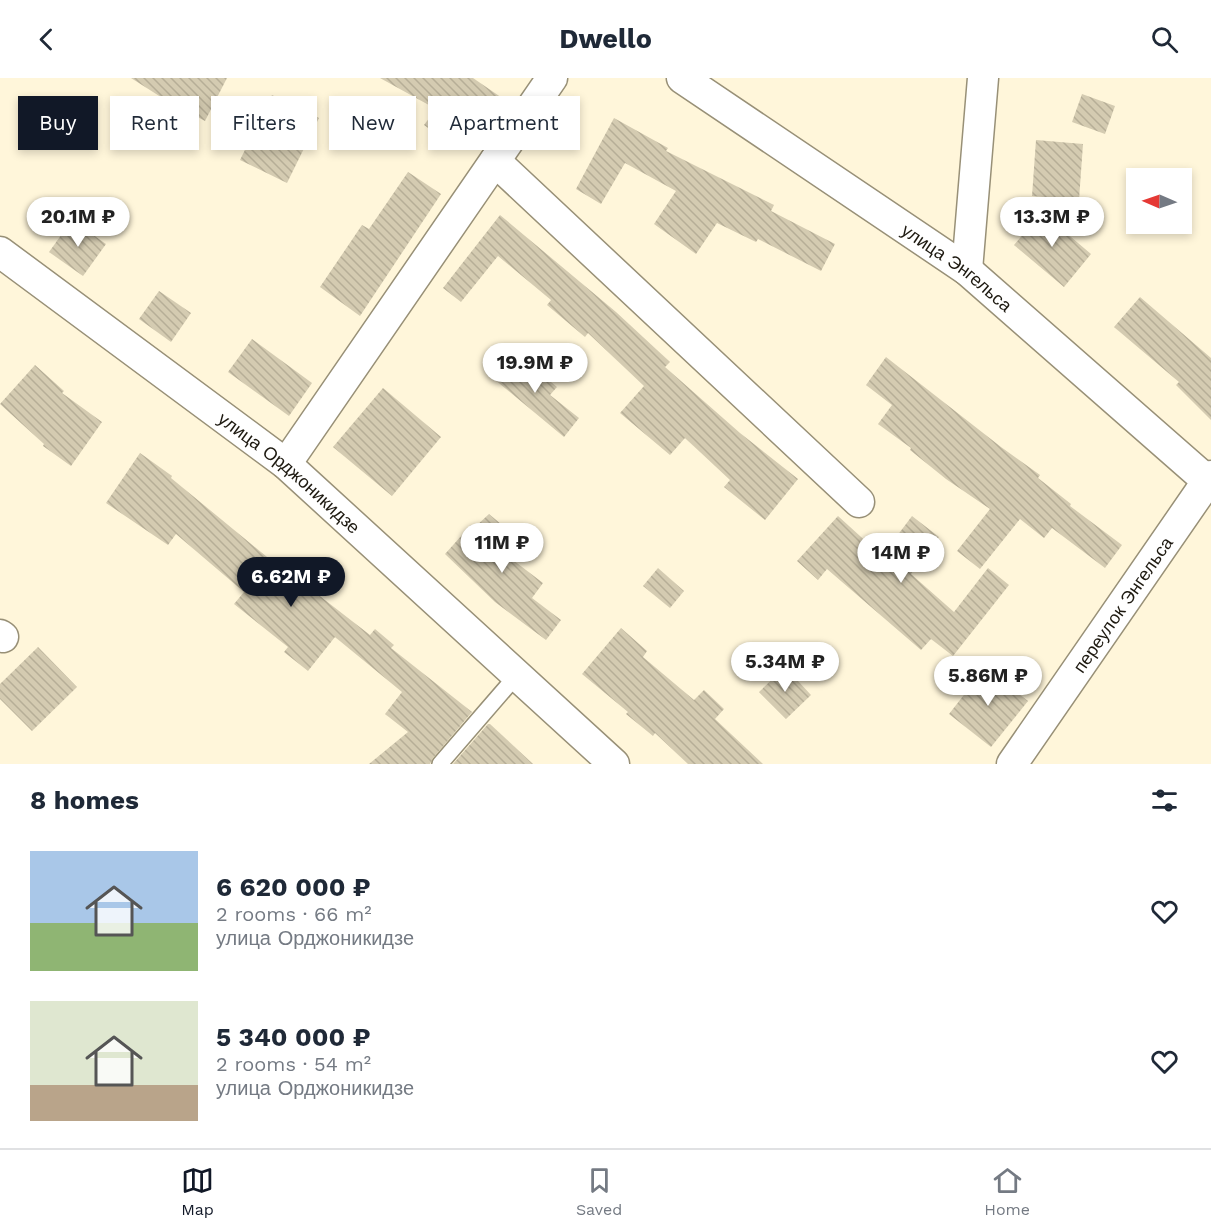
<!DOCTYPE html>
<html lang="en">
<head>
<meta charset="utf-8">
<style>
  :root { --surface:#fff; --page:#f2f2f3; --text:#1f2937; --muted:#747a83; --line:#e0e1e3; --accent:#111827 }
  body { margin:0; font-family:"Work Sans",sans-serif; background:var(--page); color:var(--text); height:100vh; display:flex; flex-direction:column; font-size:22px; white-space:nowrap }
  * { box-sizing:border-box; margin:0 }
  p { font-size:20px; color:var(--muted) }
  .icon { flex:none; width:33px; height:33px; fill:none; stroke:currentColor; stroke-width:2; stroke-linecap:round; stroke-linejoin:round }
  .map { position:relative; height:686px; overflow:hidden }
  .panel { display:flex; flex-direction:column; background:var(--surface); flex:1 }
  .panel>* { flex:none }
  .banner { position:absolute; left:18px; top:18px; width:600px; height:54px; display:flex; gap:12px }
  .needle { width:39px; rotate:272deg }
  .buttons { position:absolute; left:1126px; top:90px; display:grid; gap:12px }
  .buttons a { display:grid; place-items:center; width:66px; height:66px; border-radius:0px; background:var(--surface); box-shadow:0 3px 9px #0003; font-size:30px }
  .price { position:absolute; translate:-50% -51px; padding:0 14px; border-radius:21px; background:#fff; color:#222; font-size:20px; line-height:39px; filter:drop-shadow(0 2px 3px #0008) }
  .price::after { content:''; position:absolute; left:50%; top:36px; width:18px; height:14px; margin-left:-9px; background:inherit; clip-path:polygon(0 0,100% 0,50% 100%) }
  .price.current { background:var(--accent); color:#fff }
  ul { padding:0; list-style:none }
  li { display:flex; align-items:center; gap:18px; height:150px; padding:0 30px }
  li span { display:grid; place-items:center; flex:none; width:168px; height:120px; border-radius:0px; color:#555 }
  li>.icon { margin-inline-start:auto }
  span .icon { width:72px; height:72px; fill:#fffc; stroke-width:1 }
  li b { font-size:26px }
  h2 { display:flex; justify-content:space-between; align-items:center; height:72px; padding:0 30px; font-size:26px }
  .pill { padding:0 21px; border-radius:0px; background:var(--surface); box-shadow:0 3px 9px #0003; font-size:21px; line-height:54px }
  .pill.current { background:var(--accent); color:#fff }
  header { display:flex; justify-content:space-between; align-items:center; height:78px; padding:0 30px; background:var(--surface); font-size:27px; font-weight:700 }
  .menu { display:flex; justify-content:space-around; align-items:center; height:84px; border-top:2px solid var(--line); background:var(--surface); font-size:16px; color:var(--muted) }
  .menu a { display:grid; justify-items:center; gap:3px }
  .menu .current { color:var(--accent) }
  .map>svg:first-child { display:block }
  .building { fill:url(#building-back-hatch) }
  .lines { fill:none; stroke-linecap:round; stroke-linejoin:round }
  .service-casing { stroke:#989077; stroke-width:18 }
  .minor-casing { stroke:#989077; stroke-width:33 }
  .service { stroke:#fff; stroke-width:15 }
  .minor { stroke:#fff; stroke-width:30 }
  .labels { text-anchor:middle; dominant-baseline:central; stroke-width:4.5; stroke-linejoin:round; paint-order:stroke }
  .street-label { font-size:18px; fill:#1d1910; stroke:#fff6da }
</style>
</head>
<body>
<header><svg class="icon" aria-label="back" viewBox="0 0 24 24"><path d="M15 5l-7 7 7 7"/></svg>Dwello<svg class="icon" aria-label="search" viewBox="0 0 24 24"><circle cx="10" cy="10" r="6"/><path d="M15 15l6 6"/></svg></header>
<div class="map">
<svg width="1211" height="686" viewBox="0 0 1211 686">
  <defs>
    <pattern id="building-back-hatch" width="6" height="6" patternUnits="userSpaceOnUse" patternTransform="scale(1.5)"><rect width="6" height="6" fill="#d4cbb1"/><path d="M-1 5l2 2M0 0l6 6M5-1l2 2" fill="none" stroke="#b6ae97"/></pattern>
  </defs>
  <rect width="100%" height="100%" fill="#fff6da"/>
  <!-- building -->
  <g class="building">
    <path d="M131,0H227L205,43L164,21Z"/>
    <path d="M380,0H473L505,22L477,62L462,51L452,67L424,47L436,31Z"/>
    <path d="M1082,16L1115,28L1105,56L1072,44Z"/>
    <path d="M272,17L319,40L287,105L240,82Z"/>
    <path d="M614,40L668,70L666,73L774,127L771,133L835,166L821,193L758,161L756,164L717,145L696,176L654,146L676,113L625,85L601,126L576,111Z"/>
    <path d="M1036,62L1083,66L1079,122L1032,118Z"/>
    <path d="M408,94L441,116L360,238L320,209L362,147L369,151Z"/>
    <path d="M1032,126L1091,176L1064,209L1014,167L1030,148Z"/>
    <path d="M500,137L616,234L670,284L665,289L740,355L798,401L765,442L724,409L730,402L685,360L670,377L620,335L644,308L588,255L585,259L547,227L551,222L498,178L461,224L443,210Z"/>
    <path d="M72,142L106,166L83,198L49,174Z"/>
    <path d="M159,213L191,235L171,264L139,241Z"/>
    <path d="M1140,219L1211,280V342L1176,307L1179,304L1114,249Z"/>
    <path d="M252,261L312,305L289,338L228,294Z"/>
    <path d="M501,279L521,294L528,285L557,309L550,317L579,340L564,359L488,296Z"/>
    <path d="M886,279L1001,369L1040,397L1038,400L1071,426L1070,428L1122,467L1105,490L1052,450L1044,460L1020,441L980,491L957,473L990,431L946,401L910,372L911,370L878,346L892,327L866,307Z"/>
    <path d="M35,287L64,313L62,315L102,344L71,388L43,368L44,366L0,326Z"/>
    <path d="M383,310L441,359L392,418L333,369Z"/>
    <path d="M140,375L172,398L171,400L301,507L303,505L370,557L375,551L394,567L391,570L472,634L433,680L430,686H369L408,654L385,636L402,614L335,559L308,593L284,574L288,569L234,526L244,514L176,456L168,467L106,425Z"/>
    <path d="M489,436L515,458L501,473L543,505L532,520L561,542L546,562L495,524L445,476L471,447L474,450Z"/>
    <path d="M838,438L882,478L912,438L939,459L911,496L954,534L988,490L1009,507L953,578L931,561L921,572L827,491L818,502L797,483Z"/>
    <path d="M658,490L684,513L670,530L643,508Z"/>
    <path d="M621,550L647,573L643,579L694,622L704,612L724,631L715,641L763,686H688L655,655L653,658L626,636L628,634L582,596Z"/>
    <path d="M38,569L77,609L32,653L0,621V606Z"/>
    <path d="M785,589L811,617L786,641L759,614Z"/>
    <path d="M985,590L1028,623L991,669L949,636Z"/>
    <path d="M488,646H490L533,686H453Z"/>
  </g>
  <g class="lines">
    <!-- service casing -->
    <g class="service-casing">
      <path id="service" d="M440,686L517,597"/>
    </g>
    <!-- minor casing -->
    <g class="minor-casing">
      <g id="minor">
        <path id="s1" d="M682,0L967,192L1211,406"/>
        <path d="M495,83L859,424"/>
        <path id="s2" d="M0,174L286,386L614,686"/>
        <path d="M967,192L983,0"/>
        <path d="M286,386L552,0"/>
        <path d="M0,557L3,559"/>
        <path id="s3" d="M1012,686L1211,398"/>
      </g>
    </g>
    <!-- service -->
    <use href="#service" class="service"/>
    <!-- minor -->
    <use href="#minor" class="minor"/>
  </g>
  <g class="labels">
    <!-- street labels -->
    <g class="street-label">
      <text stroke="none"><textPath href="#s1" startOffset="334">улица Энгельса</textPath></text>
      <text stroke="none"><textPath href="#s2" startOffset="364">улица Орджоникидзе</textPath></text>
      <text stroke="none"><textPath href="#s3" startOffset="194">переулок Энгельса</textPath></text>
    </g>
  </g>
</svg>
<div class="buttons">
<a><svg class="needle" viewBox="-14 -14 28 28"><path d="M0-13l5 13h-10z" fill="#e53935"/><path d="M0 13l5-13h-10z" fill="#747a83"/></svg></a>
</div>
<b class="price" style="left:78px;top:170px">20.1M ₽</b>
<b class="price" style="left:1052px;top:170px">13.3M ₽</b>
<b class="price" style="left:535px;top:316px">19.9M ₽</b>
<b class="price" style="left:502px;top:496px">11M ₽</b>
<b class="price" style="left:901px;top:506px">14M ₽</b>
<b class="price current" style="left:291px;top:530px">6.62M ₽</b>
<b class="price" style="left:785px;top:615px">5.34M ₽</b>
<b class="price" style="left:988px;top:629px">5.86M ₽</b>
<div class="banner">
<a class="pill current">Buy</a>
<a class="pill">Rent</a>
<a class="pill">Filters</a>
<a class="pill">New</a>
<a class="pill">Apartment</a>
</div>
</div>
<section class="panel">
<h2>8 homes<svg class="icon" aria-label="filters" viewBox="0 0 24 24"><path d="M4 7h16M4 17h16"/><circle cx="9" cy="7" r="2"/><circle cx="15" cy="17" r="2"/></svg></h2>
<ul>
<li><span style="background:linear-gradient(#a9c7e8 60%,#8fb573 0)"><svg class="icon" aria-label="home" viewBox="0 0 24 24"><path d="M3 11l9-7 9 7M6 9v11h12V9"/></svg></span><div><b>6 620 000 ₽</b><p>2 rooms · 66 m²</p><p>улица Орджоникидзе</p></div><svg class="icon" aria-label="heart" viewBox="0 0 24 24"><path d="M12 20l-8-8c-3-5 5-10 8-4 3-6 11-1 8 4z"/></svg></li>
<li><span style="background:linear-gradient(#dfe7d0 70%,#b9a48a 0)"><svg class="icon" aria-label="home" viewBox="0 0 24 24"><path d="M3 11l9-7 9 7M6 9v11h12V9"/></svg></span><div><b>5 340 000 ₽</b><p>2 rooms · 54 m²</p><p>улица Орджоникидзе</p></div><svg class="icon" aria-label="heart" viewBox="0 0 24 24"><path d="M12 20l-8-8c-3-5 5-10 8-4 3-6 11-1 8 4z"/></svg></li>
</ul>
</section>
<nav class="menu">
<a class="current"><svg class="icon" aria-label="map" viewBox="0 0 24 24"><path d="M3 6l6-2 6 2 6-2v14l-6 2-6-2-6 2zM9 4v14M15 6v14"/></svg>Map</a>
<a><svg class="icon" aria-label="saved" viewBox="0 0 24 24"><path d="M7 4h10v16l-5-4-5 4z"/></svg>Saved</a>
<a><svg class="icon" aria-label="home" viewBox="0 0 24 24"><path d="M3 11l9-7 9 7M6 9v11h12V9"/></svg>Home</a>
</nav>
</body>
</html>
